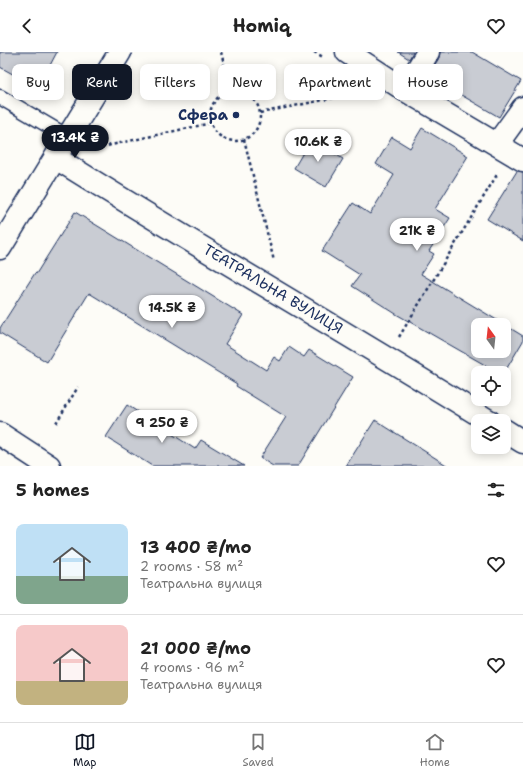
<!DOCTYPE html>
<html lang="en">
<head>
<meta charset="utf-8">
<style>
  :root { --surface:#fff; --page:#f2f2f2; --text:#222; --muted:#767676; --line:#e0e0e0; --accent:#111827 }
  body { margin:0; font-family:"Shantell Sans",sans-serif; background:var(--page); color:var(--text); height:100vh; display:flex; flex-direction:column; font-size:15px; white-space:nowrap }
  * { box-sizing:border-box; margin:0 }
  p { font-size:13px; color:var(--muted) }
  .icon { flex:none; width:22px; height:22px; fill:none; stroke:currentColor; stroke-width:2; stroke-linecap:round; stroke-linejoin:round }
  .map { position:relative; height:414px; overflow:hidden }
  .drawer { display:flex; flex-direction:column; background:var(--surface); flex:1 }
  .drawer>* { flex:none }
  .banner { position:absolute; left:12px; top:12px; width:499px; height:36px; display:flex; gap:8px }
  .needle { width:26px; rotate:345deg }
  .buttons { position:absolute; left:471px; top:266px; display:grid; gap:8px }
  .buttons a { display:grid; place-items:center; width:40px; height:40px; border-radius:8px; background:var(--surface); box-shadow:0 2px 10px #0003; font-size:20px }
  .price { position:absolute; translate:-50% -34px; padding:0 9px; border-radius:14px; background:#fff; color:#222; font-size:13px; line-height:26px; filter:drop-shadow(0 1px 2px #0008) }
  .price::after { content:''; position:absolute; left:50%; top:24px; width:12px; height:9px; margin-left:-6px; background:inherit; clip-path:polygon(0 0,100% 0,50% 100%) }
  .price.current { background:var(--accent); color:#fff }
  ul { padding:0; list-style:none }
  li { display:flex; align-items:center; gap:12px; height:100px; padding:0 16px }
  li+li { border-top:1px solid var(--line) }
  li span { display:grid; place-items:center; flex:none; width:112px; height:80px; border-radius:8px; color:#555 }
  li>.icon { margin-inline-start:auto }
  span .icon { width:48px; height:48px; fill:#fffc; stroke-width:1 }
  li b { font-size:17px }
  h2 { display:flex; justify-content:space-between; align-items:center; height:48px; padding:0 16px; font-size:17px }
  .chip { padding:0 14px; border-radius:8px; background:var(--surface); box-shadow:0 2px 10px #0003; font-size:14px; line-height:36px }
  .chip.current { background:var(--accent); color:#fff }
  header { display:flex; justify-content:space-between; align-items:center; height:52px; padding:0 16px; background:var(--surface); font-size:18px; font-weight:700 }
  .tab-bar { display:flex; justify-content:space-around; align-items:center; height:56px; border-top:1px solid var(--line); background:var(--surface); font-size:11px; color:var(--muted) }
  .tab-bar a { display:grid; justify-items:center; gap:2px }
  .tab-bar .current { color:var(--accent) }
  .map>svg:first-child { display:block }
  .building { fill:#c9ccd3; stroke:#1b2f5e; fill-rule:evenodd }
  .lines { fill:none; stroke-linecap:round; stroke-linejoin:round }
  .lane-casing { stroke:#1b2f5e; stroke-width:17 }
  .street-casing { stroke:#1b2f5e; stroke-width:25 }
  .secondary-casing { stroke:#1b2f5e; stroke-width:25 }
  .path { stroke:#1b2f5e; stroke-width:2.5; stroke-dasharray:3 3; stroke-linecap:butt }
  .lane { stroke:#fdfcf7; stroke-width:14 }
  .street { stroke:#fdfcf7; stroke-width:22 }
  .secondary { stroke:#fdfcf7; stroke-width:22 }
  .poi-dot { fill:#1b2f5e; stroke:#fdfcf7; stroke-width:1.5 }
  .labels { text-anchor:middle; dominant-baseline:central; stroke-width:4; stroke-linejoin:round; paint-order:stroke }
  .poi-label { font-size:15px; font-weight:bold; fill:#1b2f5e; stroke:#fdfcf7; text-anchor:end }
  .street-label { font-size:15px; fill:#1b2f5e; stroke:#fdfcf7 }
</style>
</head>
<body>
<header><svg class="icon" aria-label="back" viewBox="0 0 24 24"><path d="M15 5l-7 7 7 7"/></svg>Homiq<svg class="icon" aria-label="heart" viewBox="0 0 24 24"><path d="M12 20l-8-8c-3-5 5-10 8-4 3-6 11-1 8 4z"/></svg></header>
<div class="map">
<svg width="523" height="414" viewBox="0 0 523 414">
  <rect width="100%" height="100%" fill="#fdfcf7"/>
  <filter id="ink" filterUnits="userSpaceOnUse"><feTurbulence type="fractalNoise" baseFrequency=".025" numOctaves="2"/><feDisplacementMap in="SourceGraphic" scale="8" xChannelSelector="R" yChannelSelector="G"/><feConvolveMatrix kernelMatrix="1 2 1 2 8 2 1 2 1" color-interpolation-filters="sRGB"/></filter>
  <g filter="url(#ink)">
    <!-- building -->
    <g class="building">
      <path d="M0,0H57L38,36L0,15Z"/>
      <path d="M398,0H413L409,7Z"/>
      <path d="M440,0H472L521,29L499,65L437,29L439,25L430,20L439,6Z"/>
      <path d="M422,76L468,104L435,157L450,166L429,199L434,202L421,222L523,284V289L504,321H499L396,262L352,234L360,223L322,199L353,151L370,162L394,123L376,112L392,85L410,96ZM478,273H504V299H478Z"/>
      <path d="M311,87L343,107L326,135L294,116Z"/>
      <path d="M517,119L523,120V189L487,167Z"/>
      <path d="M75,160L243,263L225,292L266,318L274,305L280,309L289,295L304,305L309,298L353,325L298,414H273L260,406L286,365L236,334L237,332L89,241L47,310L0,281V276L35,221L36,222Z"/>
      <path d="M127,353L195,397L201,388L244,414H152L106,385Z"/>
      <path d="M375,368L448,414H346Z"/>
    </g>
    <g class="lines">
      <!-- lane casing -->
      <g class="lane-casing">
        <path id="lane" d="M0,45L68,85"/>
      </g>
      <!-- street casing -->
      <g class="street-casing">
        <g id="street">
          <path d="M405,38L428,0"/>
          <path d="M497,92L523,56"/>
          <path d="M56,106C199,196 346,280 489,369"/>
          <path d="M504,378L523,390"/>
          <path d="M0,382L49,414"/>
        </g>
      </g>
      <!-- secondary casing -->
      <g class="secondary-casing">
        <g id="secondary">
          <path d="M347,0L405,38L523,108"/>
          <path d="M0,196L120,0"/>
        </g>
      </g>
      <!-- path -->
      <g class="path">
        <path d="M221,0L231,39"/>
        <path d="M314,0L323,5"/>
        <circle cx="235" cy="64" r="25"/>
        <path d="M260,61L362,40"/>
        <path d="M244,87L274,209"/>
        <path d="M102,95L211,71"/>
        <path d="M399,285L498,121"/>
        <path d="M56,371L78,335"/>
      </g>
      <!-- lane -->
      <use href="#lane" class="lane"/>
      <!-- street -->
      <use href="#street" class="street"/>
      <!-- secondary -->
      <use href="#secondary" class="secondary"/>
    </g>
  </g>
  <!-- markers -->
  <circle class="poi-dot" cx="236" cy="63" r="4"/>
  <g class="labels">
    <!-- poi labels -->
    <g class="poi-label">
      <text x="228" y="63">Сфера</text>
    </g>
    <!-- street labels -->
    <g class="street-label">
      <text transform="translate(273 237) rotate(31)">ТЕАТРАЛЬНА ВУЛИЦЯ</text>
    </g>
  </g>
</svg>
<div class="buttons">
<a><svg class="needle" viewBox="-14 -14 28 28"><path d="M0-13l5 13h-10z" fill="#e53935"/><path d="M0 13l5-13h-10z" fill="#767676"/></svg></a>
<a><svg class="icon" aria-label="locate" viewBox="0 0 24 24"><circle cx="12" cy="12" r="6"/><path d="M12 2v4M12 18v4M2 12h4M18 12h4"/></svg></a>
<a><svg class="icon" aria-label="layers" viewBox="0 0 24 24"><path d="M12 4l9 5-9 5-9-5zM3 14l9 5 9-5"/></svg></a>
</div>
<b class="price current" style="left:75px;top:107px">13.4K ₴</b>
<b class="price" style="left:318px;top:111px">10.6K ₴</b>
<b class="price" style="left:417px;top:200px">21K ₴</b>
<b class="price" style="left:172px;top:277px">14.5K ₴</b>
<b class="price" style="left:162px;top:392px">9 250 ₴</b>
<div class="banner">
<a class="chip">Buy</a>
<a class="chip current">Rent</a>
<a class="chip">Filters</a>
<a class="chip">New</a>
<a class="chip">Apartment</a>
<a class="chip">House</a>
</div>
</div>
<section class="drawer">
<h2>5 homes<svg class="icon" aria-label="filters" viewBox="0 0 24 24"><path d="M4 7h16M4 17h16"/><circle cx="9" cy="7" r="2"/><circle cx="15" cy="17" r="2"/></svg></h2>
<ul>
<li><span style="background:linear-gradient(#bfe0f5 65%,#7fa58c 0)"><svg class="icon" aria-label="home" viewBox="0 0 24 24"><path d="M3 11l9-7 9 7M6 9v11h12V9"/></svg></span><div><b>13 400 ₴/mo</b><p>2 rooms · 58 m²</p><p>Театральна вулиця</p></div><svg class="icon" aria-label="heart" viewBox="0 0 24 24"><path d="M12 20l-8-8c-3-5 5-10 8-4 3-6 11-1 8 4z"/></svg></li>
<li><span style="background:linear-gradient(#f6c9c9 70%,#c2b280 0)"><svg class="icon" aria-label="home" viewBox="0 0 24 24"><path d="M3 11l9-7 9 7M6 9v11h12V9"/></svg></span><div><b>21 000 ₴/mo</b><p>4 rooms · 96 m²</p><p>Театральна вулиця</p></div><svg class="icon" aria-label="heart" viewBox="0 0 24 24"><path d="M12 20l-8-8c-3-5 5-10 8-4 3-6 11-1 8 4z"/></svg></li>
</ul>
</section>
<nav class="tab-bar">
<a class="current"><svg class="icon" aria-label="map" viewBox="0 0 24 24"><path d="M3 6l6-2 6 2 6-2v14l-6 2-6-2-6 2zM9 4v14M15 6v14"/></svg>Map</a>
<a><svg class="icon" aria-label="saved" viewBox="0 0 24 24"><path d="M7 4h10v16l-5-4-5 4z"/></svg>Saved</a>
<a><svg class="icon" aria-label="home" viewBox="0 0 24 24"><path d="M3 11l9-7 9 7M6 9v11h12V9"/></svg>Home</a>
</nav>
</body>
</html>
